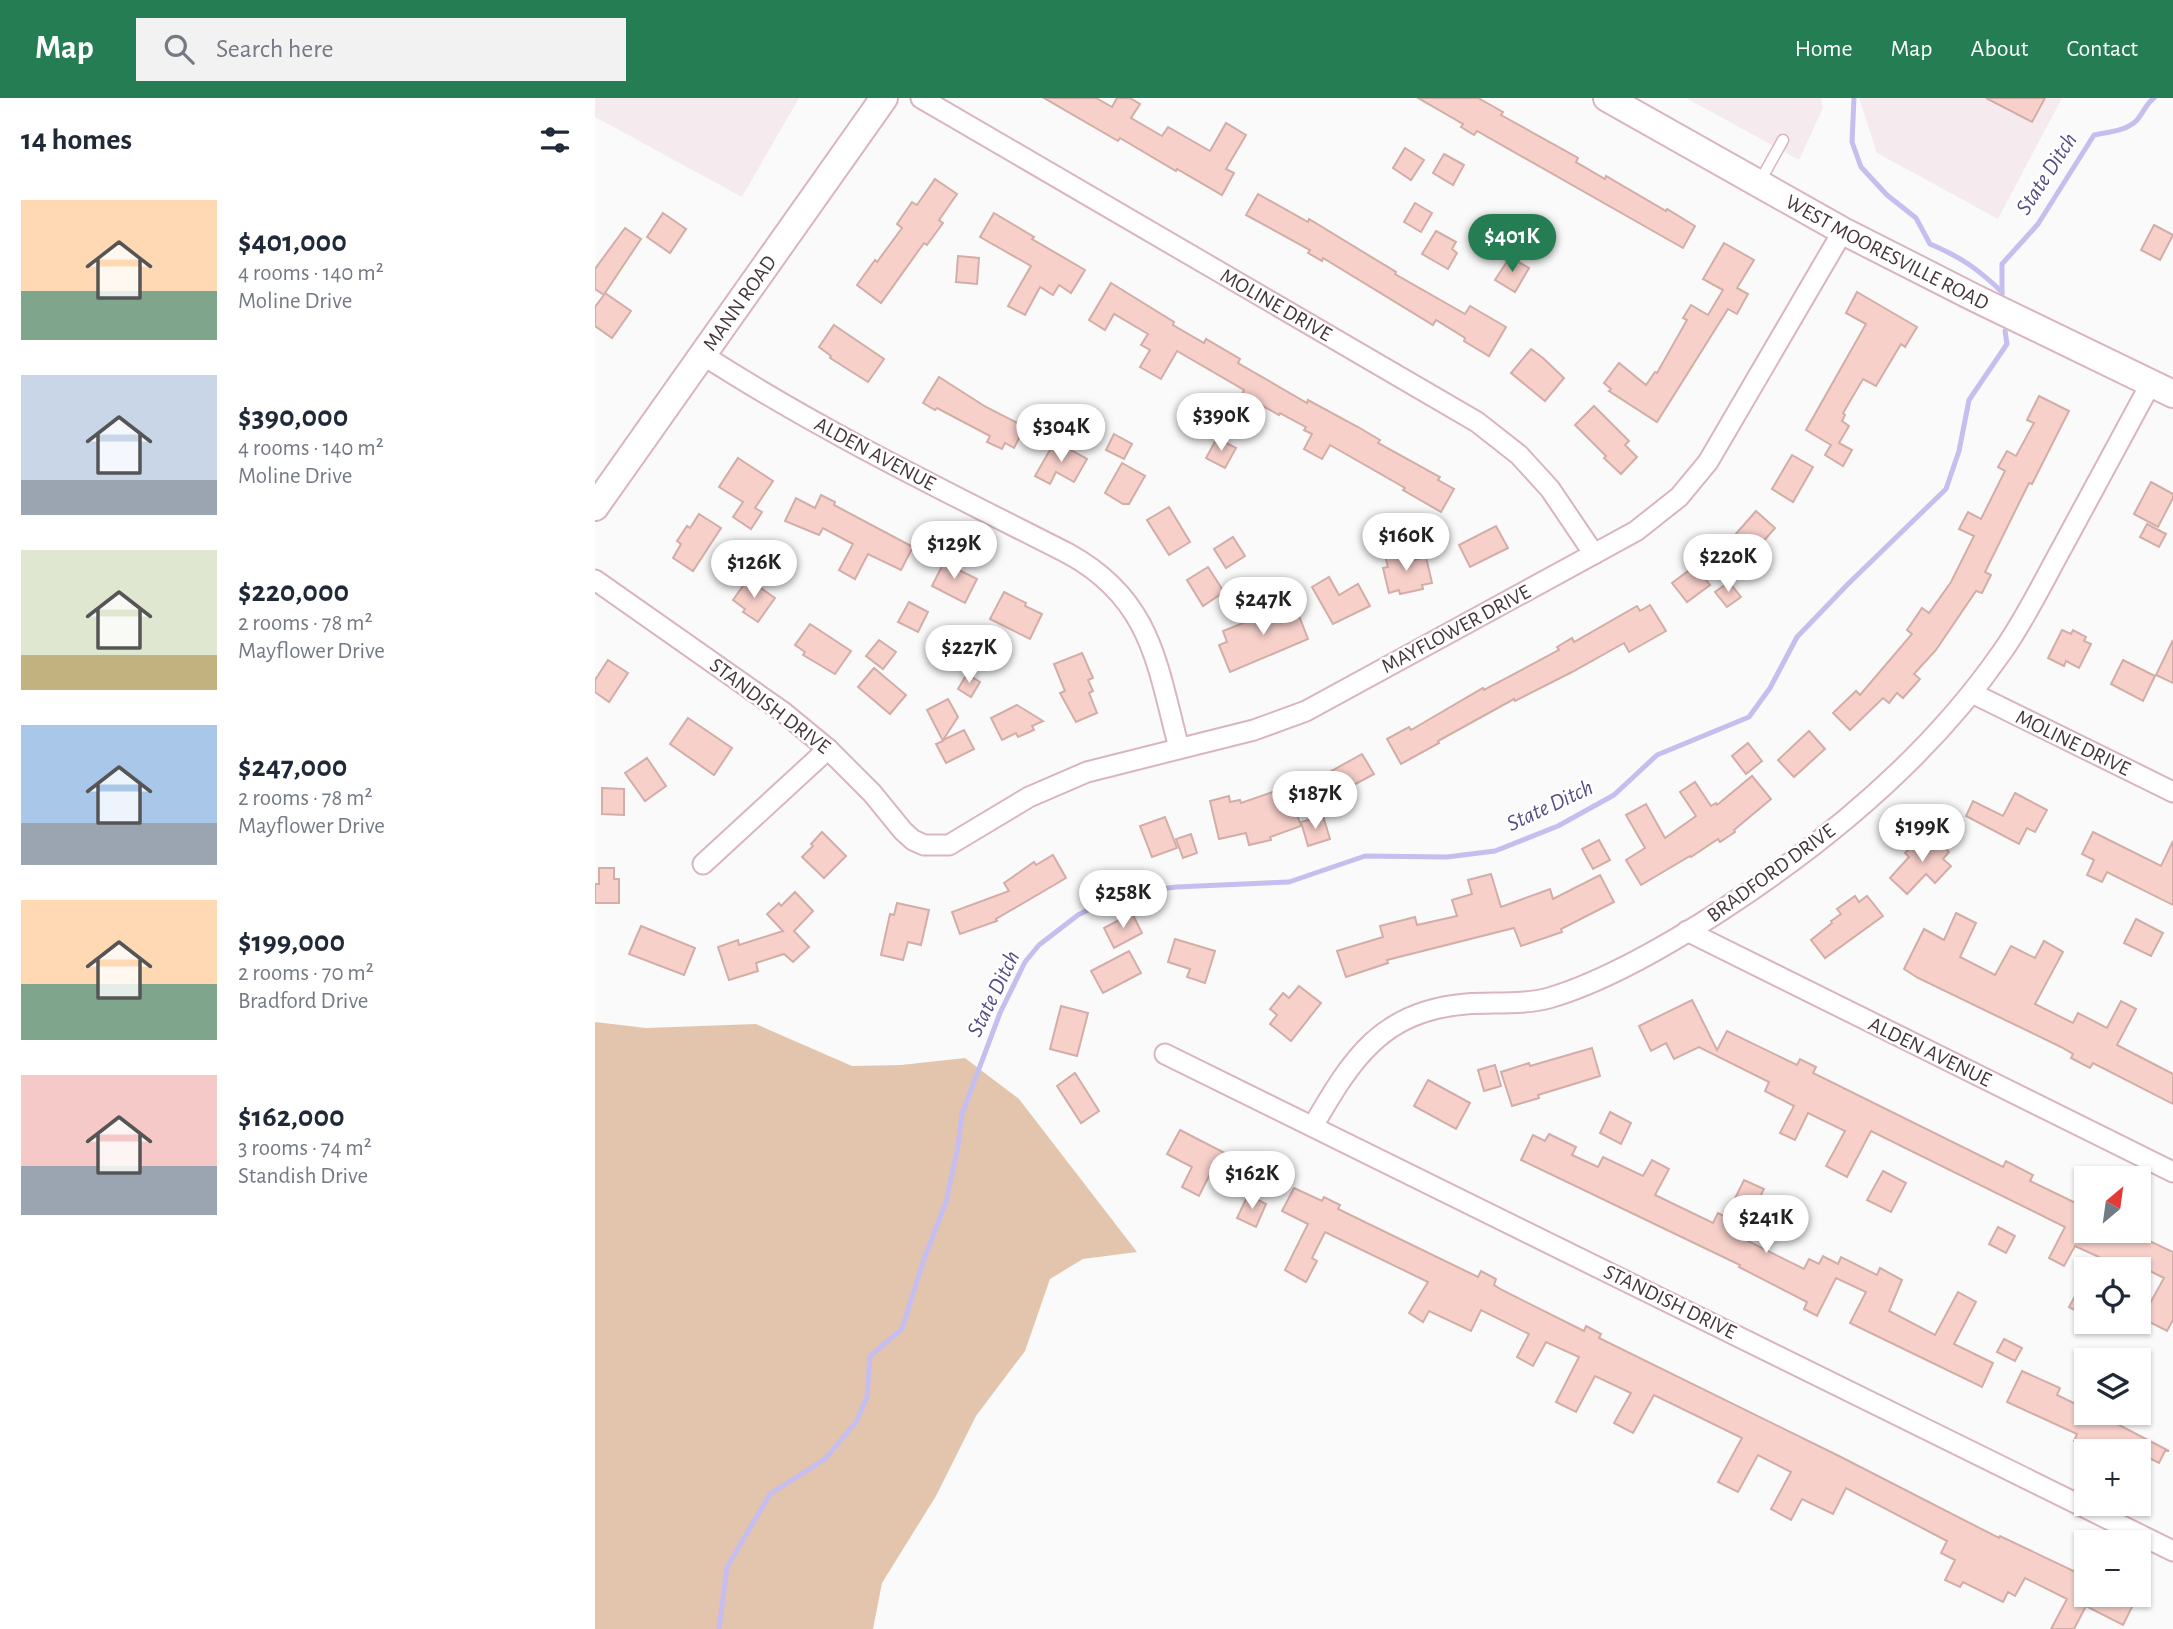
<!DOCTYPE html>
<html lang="en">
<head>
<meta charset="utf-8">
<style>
  :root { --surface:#fff; --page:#f2f2f3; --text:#1f2937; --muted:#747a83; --accent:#257e53 }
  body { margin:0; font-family:"Alegreya Sans",sans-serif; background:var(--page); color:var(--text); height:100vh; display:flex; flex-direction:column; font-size:26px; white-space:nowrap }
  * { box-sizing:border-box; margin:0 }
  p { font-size:23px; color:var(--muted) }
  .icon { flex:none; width:38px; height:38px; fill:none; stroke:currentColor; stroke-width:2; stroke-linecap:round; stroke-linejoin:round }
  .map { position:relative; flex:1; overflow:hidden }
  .sheet { display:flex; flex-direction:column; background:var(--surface); width:595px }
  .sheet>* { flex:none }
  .needle { width:46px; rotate:29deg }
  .controls { position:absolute; left:1479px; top:1068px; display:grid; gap:14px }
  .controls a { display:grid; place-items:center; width:77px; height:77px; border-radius:0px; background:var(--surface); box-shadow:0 2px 5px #0004; font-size:35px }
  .price { position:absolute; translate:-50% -60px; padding:0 16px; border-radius:24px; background:#fff; color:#222; font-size:23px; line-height:46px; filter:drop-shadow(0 2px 4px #0008) }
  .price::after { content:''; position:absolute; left:50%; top:42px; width:21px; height:16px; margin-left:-10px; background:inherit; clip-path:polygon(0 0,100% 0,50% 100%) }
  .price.on { background:var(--accent); color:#fff }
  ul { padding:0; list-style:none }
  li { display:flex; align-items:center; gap:21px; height:175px; padding:0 21px }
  li span { display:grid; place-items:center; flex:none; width:196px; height:140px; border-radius:0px; color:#555 }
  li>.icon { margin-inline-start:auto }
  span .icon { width:84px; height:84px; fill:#fffc; stroke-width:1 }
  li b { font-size:30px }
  h2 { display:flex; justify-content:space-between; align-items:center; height:84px; padding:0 21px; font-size:30px }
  header { display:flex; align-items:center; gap:42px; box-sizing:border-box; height:98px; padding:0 35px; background:var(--accent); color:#fff }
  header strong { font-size:33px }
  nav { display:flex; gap:38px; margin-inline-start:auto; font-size:24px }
  .search { width:490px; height:63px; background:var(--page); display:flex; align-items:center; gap:18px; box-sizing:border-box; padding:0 24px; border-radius:0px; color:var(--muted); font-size:26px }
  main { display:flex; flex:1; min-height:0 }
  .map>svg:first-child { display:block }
  .built { fill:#f5ebee }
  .green { fill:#e3c5ad }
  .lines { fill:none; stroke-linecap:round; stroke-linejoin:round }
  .stream { stroke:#c5beee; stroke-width:5 }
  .building { fill:#f7d0ca; stroke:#d3ada7; stroke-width:2 }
  .service-casing { stroke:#dab5c1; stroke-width:13 }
  .minor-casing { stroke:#dab5c1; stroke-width:23 }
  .secondary-casing { stroke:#dab5c1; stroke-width:30 }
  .service { stroke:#fff; stroke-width:10 }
  .minor { stroke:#fff; stroke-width:19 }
  .secondary { stroke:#fff; stroke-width:26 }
  .labels { text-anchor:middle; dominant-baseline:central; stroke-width:5; stroke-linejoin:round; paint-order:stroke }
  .street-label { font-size:21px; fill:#45363b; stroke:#fff }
  .water-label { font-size:23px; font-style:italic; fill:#574a87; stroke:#fff }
</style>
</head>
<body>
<header>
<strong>Map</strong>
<div class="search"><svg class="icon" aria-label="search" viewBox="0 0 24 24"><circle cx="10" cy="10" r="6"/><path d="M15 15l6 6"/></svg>Search here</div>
<nav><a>Home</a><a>Map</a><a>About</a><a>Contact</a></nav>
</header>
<main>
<section class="sheet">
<h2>14 homes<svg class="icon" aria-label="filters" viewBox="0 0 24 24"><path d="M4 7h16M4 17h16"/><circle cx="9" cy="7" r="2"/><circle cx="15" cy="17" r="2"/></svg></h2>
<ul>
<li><span style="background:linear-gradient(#ffd9b3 65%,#7fa58c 0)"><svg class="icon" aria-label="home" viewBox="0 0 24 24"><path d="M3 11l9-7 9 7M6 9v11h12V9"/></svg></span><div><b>$401,000</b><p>4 rooms · 140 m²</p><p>Moline Drive</p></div></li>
<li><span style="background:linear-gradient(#c9d6e8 75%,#9aa5b1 0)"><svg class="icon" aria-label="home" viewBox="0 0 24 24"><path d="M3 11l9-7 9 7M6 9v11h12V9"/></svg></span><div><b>$390,000</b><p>4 rooms · 140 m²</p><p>Moline Drive</p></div></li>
<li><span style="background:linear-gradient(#dfe7d0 75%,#c2b280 0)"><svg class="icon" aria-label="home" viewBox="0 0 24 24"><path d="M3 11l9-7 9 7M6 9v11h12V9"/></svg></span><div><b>$220,000</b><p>2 rooms · 78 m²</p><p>Mayflower Drive</p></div></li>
<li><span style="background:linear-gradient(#a9c7e8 70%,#9aa5b1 0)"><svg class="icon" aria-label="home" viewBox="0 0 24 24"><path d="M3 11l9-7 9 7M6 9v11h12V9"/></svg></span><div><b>$247,000</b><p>2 rooms · 78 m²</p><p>Mayflower Drive</p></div></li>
<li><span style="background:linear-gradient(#ffd9b3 60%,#7fa58c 0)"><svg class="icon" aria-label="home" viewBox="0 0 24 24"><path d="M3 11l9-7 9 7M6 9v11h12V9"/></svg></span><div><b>$199,000</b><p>2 rooms · 70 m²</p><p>Bradford Drive</p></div></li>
<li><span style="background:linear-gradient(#f6c9c9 65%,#9aa5b1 0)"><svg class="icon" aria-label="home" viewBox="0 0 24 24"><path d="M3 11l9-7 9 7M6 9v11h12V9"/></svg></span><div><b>$162,000</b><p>3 rooms · 74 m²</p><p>Standish Drive</p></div></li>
</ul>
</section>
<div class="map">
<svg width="1578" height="1531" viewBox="0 0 1578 1531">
  <rect width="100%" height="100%" fill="#fafafa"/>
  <!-- built -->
  <g class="built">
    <path d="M0,0H204L147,99L0,19Z"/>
    <path d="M1091,0H1226L1228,10L1204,62Z"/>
    <path d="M1264,0H1467L1403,121L1282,55Z"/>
  </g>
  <!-- green -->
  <path class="green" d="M0,924L51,930L161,926L257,968L306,967L370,960L424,1001L542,1154L488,1161L455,1181L430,1253L381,1318L341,1398L287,1485L278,1531H0Z"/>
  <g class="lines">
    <!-- stream -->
    <g class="stream">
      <path d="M1259,0L1257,44L1266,69L1292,97L1321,120L1335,146C1366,159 1383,171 1407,194"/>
      <path d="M1407,197V166L1443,126L1499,37C1512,34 1532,33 1542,22C1548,15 1551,6 1559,0"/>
      <path d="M124,1531L132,1469L175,1396L230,1361L261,1324L272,1299L275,1258L307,1231L329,1161L351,1104L363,1048L367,1016L405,915L430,864L444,847L483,817L525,796L581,789L694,784L770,758L852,759L900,753L963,728L1019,697L1062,657L1154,619L1175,590L1202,539L1253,486L1351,391L1364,353L1374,302L1412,246L1410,233"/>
    </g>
  </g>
  <!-- building -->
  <g class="building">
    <path d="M449,0H501L517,9L522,0H535L545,6L536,20L567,38L573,29L615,53L631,25L651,37L631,71L639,75L627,97L582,71L581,73L525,40L523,43Z"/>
    <path d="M823,0H883L908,14L906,17L983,60L981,64L1010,81L1011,78L1071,113L1072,111L1100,128L1088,150L882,33L879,37L866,29L868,26Z"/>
    <path d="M1391,0H1450L1437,24Z"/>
    <path d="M810,50L829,62L816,82L798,70Z"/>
    <path d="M849,56L869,67L858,87L838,75Z"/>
    <path d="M340,81L362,96L344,122L348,125L332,147L329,145L286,205L262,187L280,162L282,164L307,130L302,126L317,104L322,107Z"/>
    <path d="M663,96L713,124L714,121L801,174L800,176L870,216L875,208L911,229L894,258L869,243L870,240L841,222L838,227L728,160L727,163L713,155L715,152L651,117Z"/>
    <path d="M820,105L837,115L826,134L809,124Z"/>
    <path d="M68,115L91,131L75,155L52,139Z"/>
    <path d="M399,115L439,139L437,141L490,172L476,195L464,187L458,197L445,189L430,217L413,208L436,168L385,139Z"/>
    <path d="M1559,127L1578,137L1565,162L1546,152Z"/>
    <path d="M30,130L46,141L10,195L36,213L17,240L0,228V209L9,197L0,191V171Z"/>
    <path d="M841,133L861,144L857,151L862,155L853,171L827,156Z"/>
    <path d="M1129,145L1159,162L1142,190L1153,196L1142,216L1133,211L1062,324L1014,293L1016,291L1009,285L1024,265L1051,287L1060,274L1062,275L1092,222L1088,220L1096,207L1113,217L1128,192L1108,181Z"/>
    <path d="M363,158L384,160L382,186L361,184Z"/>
    <path d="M915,159L934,170L920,194L900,182Z"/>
    <path d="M516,185L579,224L578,227L609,245L611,241L645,261L643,265L712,305L713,302L763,329L785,342L783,345L845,379L843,382L859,391L846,414L808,392L810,390L735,347L727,361L709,351L717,336L709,332L711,329L685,315L684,317L647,296L649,292L582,253L566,281L545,269L555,252L546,247L553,236L519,216L510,232L494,222Z"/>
    <path d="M1262,194L1322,229L1310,249L1306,246L1281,288L1268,281L1248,315L1250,317L1247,323L1254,328L1244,345L1257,352L1248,368L1230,357L1236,347L1211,332L1271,226L1251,215Z"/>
    <path d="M239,227L289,261L273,284L235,260L236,258L224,249Z"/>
    <path d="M936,251L948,260L969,280L950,303L916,275Z"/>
    <path d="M344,279L391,309L430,329L419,350L410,345L407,351L392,344L395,338L342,310L340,312L328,305Z"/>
    <path d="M1444,298L1474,313L1437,386L1434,385L1390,474L1396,477L1387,495L1381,493L1341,552L1319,576L1325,581L1308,600L1302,595L1294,605L1288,600L1255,632L1238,615L1261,593L1265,597L1317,536L1312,532L1327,510L1334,515L1356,484L1379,438L1364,431L1373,414L1386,421L1410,373L1403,369L1412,353L1421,358L1439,325L1432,322Z"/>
    <path d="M999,308L1034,343L1030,347L1042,359L1026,376L1009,360L1011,358L980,327Z"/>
    <path d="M457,312L476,323L464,342L446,332Z"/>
    <path d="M519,336L537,346L529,361L511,352Z"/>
    <path d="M622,340L641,350L630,370L611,360Z"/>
    <path d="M460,343L492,361L479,384L461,374L455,386L440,378Z"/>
    <path d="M1197,357L1218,369L1198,404L1177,391Z"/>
    <path d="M143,360L178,383L160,410L167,414L156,431L138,419L148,404L124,389Z"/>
    <path d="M527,365L550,378L534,406H528L510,395Z"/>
    <path d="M1556,384L1578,396V400L1563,429L1539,416Z"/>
    <path d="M226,397L240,404L239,407L318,449L306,472L273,456L260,481L244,472L258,446L228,430L224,437L190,423L201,400L220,410Z"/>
    <path d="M574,409L595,444L574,457L552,422Z"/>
    <path d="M1161,413L1180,430L1152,462L1133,445Z"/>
    <path d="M104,416L126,430L98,473L78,460L86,446L82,443L92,428L95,430Z"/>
    <path d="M1552,426L1571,436L1564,449L1545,439Z"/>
    <path d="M901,428L913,450L875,469L864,447Z"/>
    <path d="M638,439L650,458L631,470L619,451Z"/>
    <path d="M812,453L814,463L831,459L837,485L827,487L828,491L805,496L804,492L794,495L788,470L793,469L790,458Z"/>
    <path d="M351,460L366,468L364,472L382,481L370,505L337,488Z"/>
    <path d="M1100,468L1115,487L1092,504L1077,485Z"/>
    <path d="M613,469L629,494L608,508L592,482Z"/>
    <path d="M734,479L744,497L763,486L775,508L738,526L717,489Z"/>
    <path d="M153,481L180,500L163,524L148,514L150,511L138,502Z"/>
    <path d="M1134,484L1146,499L1132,509L1120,494Z"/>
    <path d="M409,494L431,505L430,508L447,516L435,541L395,521Z"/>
    <path d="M314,504L333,514L323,534L303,524Z"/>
    <path d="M699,505L713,541L635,574L624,547L632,544L628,533Z"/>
    <path d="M1055,507L1071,533L1034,554L1029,545L977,574L920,603L919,601L843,643L844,645L806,666L792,641L814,629L816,632L888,590L889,592L964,552L962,549L977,540L979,544L1042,508L1045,513Z"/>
    <path d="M215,526L256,553L240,576L208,557L210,554L200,547Z"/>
    <path d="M1467,532L1476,536L1478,532L1491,539L1489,543L1496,546L1484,570L1471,563L1469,568L1453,560Z"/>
    <path d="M284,542L301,554L288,571L271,558Z"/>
    <path d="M1578,542V585L1561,577Z"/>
    <path d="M487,555L498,580L493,582L498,593L494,595L502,615L481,624L465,595L470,593L459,566Z"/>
    <path d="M13,562L33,575L14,604L0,594V582Z"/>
    <path d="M1528,562L1560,578L1548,603L1516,586Z"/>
    <path d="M279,570L311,597L295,616L263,589Z"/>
    <path d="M372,576L385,584L376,599L363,591Z"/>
    <path d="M353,601L363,619L348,642L369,632L379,651L351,665L341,646L348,643L332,612Z"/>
    <path d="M422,607L448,623L437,628L439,632L423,639L421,635L407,642L396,620Z"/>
    <path d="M93,620L137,650L119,677L75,646Z"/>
    <path d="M1214,633L1230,651L1199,679L1183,662Z"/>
    <path d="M1153,645L1167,663L1151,676L1137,658Z"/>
    <path d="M767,656L779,676L744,695L733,675Z"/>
    <path d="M52,660L71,688L50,703L30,675Z"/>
    <path d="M1157,678L1176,701L1139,732L1140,734L1125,744L1123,741L1096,759L1095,758L1046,787L1031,762L1050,750L1031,717L1051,706L1070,740L1101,718L1085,694L1100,684L1116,708L1121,705L1122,707Z"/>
    <path d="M692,689L706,728L675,739L676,742L654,747L651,735L624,741L615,703L634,698L635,704L645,702L646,705Z"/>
    <path d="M7,690L29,691V717L7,716Z"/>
    <path d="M1420,695L1452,712L1440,734L1432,730L1424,746L1371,718L1378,703L1408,718Z"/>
    <path d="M728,718L735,741L713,748L706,724Z"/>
    <path d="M570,719L582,750L557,759L545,728Z"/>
    <path d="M227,734L251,758L229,780L207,759L218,748L216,746Z"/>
    <path d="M1498,734L1566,768L1578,743V807L1512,774L1507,784L1492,777L1499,762L1487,756Z"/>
    <path d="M596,736L602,755L588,760L581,741Z"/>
    <path d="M1337,737L1354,754L1348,761L1356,768L1340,785L1331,776L1312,796L1295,780L1314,759L1310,755L1323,741L1329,746Z"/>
    <path d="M1004,742L1015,762L998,771L987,751Z"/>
    <path d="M458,757L471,780L401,821L402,823L365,836L357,814L414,793L409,785L439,764L441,767Z"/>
    <path d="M4,770H19V781H24V805H0V786H4Z"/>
    <path d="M896,776L906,809L955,791L958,801L1005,777L1019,804L966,831L967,834L926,848L919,830L792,862L793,865L751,879L742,853L788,839L785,828L820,819L822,827L862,818L857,802L877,796L873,782Z"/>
    <path d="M200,794L218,813L199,833L214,849L198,864L189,856L161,865L163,873L134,882L123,849L143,842L144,847L188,833L172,816L184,805L186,808Z"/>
    <path d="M1260,798L1264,804L1272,798L1288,818L1230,860L1216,842L1237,825L1236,823L1246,816L1242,811Z"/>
    <path d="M302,805L334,812L326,847L313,844L308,862L286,857L295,816L299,817Z"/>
    <path d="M537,815L547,835L519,850L509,830Z"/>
    <path d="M1361,815L1381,825L1365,859L1400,877L1416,848L1440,860L1449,843L1468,854L1440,906L1478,925L1483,915L1512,930L1526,903L1541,911L1522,947L1578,976V1006L1498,965L1495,970L1476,960L1478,956L1466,949L1323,880L1309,871L1329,831L1349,842Z"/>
    <path d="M1541,821L1568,835L1556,858L1529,845Z"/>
    <path d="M46,828L100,850L89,877L34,856Z"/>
    <path d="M580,841L620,853L610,885L592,879L595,871L573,864Z"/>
    <path d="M534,853L546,875L508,895L496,873Z"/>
    <path d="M704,888L726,905L696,943L675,926L682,917L675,911L688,895L694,900Z"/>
    <path d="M1097,902L1122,952L1132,933L1202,967L1205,961L1221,969L1218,975L1408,1069L1411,1063L1438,1077L1435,1083L1491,1110V1132H1552L1548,1140L1578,1154V1222L1572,1233L1547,1220L1569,1180L1537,1164L1534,1171H1530L1480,1148L1469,1168L1454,1160L1470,1129L1276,1033L1252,1079L1231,1068L1250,1033L1213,1015L1200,1042L1185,1035L1199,1008L1170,993L1174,984L1104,949L1079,961L1071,945L1056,953L1044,928Z"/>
    <path d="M466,908L493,915L482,958L455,951Z"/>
    <path d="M997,950L1005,978L943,997L944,1000L917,1008L906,974L934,965L935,968Z"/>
    <path d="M900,967L906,988L889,993L883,972Z"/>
    <path d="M480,975L504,1013L486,1025L462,988Z"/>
    <path d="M833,982L875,1005L861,1031L819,1008Z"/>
    <path d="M1015,1014L1036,1025L1026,1046L1005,1035Z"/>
    <path d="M585,1032L647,1064L650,1058L671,1069L656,1097L615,1076L604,1098L587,1089L597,1069L572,1056Z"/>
    <path d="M954,1036L981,1049L977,1057L1003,1069L1008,1059L1048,1078L1057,1062L1074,1071L1060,1097L1118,1125L1123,1115L1131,1119L1149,1082L1169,1091L1160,1109L1156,1107L1141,1137L1209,1171L1214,1161L1224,1166L1228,1158L1243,1166L1246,1159L1282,1177L1285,1170L1307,1182L1294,1213L1340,1237L1363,1194L1381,1204L1359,1246L1398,1265L1387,1289L1255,1225L1271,1194L1241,1180L1222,1218L1209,1211L1212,1204L1144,1169L1145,1167L926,1062L938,1037L950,1043Z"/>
    <path d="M1288,1073L1311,1085L1296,1114L1272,1102Z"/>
    <path d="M699,1090L727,1103L729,1099L745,1107L743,1111L883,1179L886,1173L901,1181L899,1187L907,1192L989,1233L991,1228L1006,1236L1004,1240L1244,1358L1404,1440L1405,1438L1489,1478L1480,1496H1522L1539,1505L1528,1527L1491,1508L1479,1531H1456L1472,1501L1430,1480L1420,1498L1413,1494L1408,1504L1368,1484L1365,1489L1350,1482L1360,1462L1346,1455L1352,1443L1251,1390L1238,1416L1207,1401L1196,1422L1176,1411L1196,1374L1163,1357L1143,1394L1123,1384L1147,1340L1059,1297L1038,1335L1019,1325L1036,1295L1000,1278L981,1314L961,1304L984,1259L951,1244L938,1268L922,1259L934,1236L886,1212L876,1233L834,1213L828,1224L814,1215L833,1184L730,1134L717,1160L722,1163L711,1184L690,1172L713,1126L687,1113Z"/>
    <path d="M653,1097L671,1106L661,1129L642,1120Z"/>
    <path d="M1403,1129L1420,1138L1411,1155L1394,1146Z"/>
    <path d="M1491,1178V1218L1474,1209Z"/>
    <path d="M1409,1241L1427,1250L1420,1263L1402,1254Z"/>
    <path d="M1427,1273L1465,1290L1462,1297L1491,1311V1314H1528L1522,1326L1574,1353H1570L1564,1365L1544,1355V1353H1499L1479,1343L1482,1336L1412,1304Z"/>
  </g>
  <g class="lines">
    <!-- service casing -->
    <g class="service-casing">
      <path id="service" d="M1164,85L1188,42"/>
    </g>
    <!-- minor casing -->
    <g class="minor-casing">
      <g id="minor">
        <path d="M326,0L882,324L924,357L955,391L999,456"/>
        <path d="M108,257C226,333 350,393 474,456C557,502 562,567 584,650"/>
        <path d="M0,482L188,614L233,651L277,695L308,733L318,742L329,747H354L434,699L492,674L659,632L711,613L1041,433L1084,399L1113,364L1248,133"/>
        <path d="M1377,595L1578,694"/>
        <path d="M108,766L233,651"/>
        <path d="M1092,833L1578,1074"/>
        <path d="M570,956L1578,1453"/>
        <path d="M718,1028C757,961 786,913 871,906C898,904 928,907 954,900C1009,884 1078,844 1127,812C1233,743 1335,658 1407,554C1431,520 1449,482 1469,446C1498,392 1527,339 1556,285"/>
      </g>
    </g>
    <!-- secondary casing -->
    <g class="secondary-casing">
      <g id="secondary">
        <path id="s1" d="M1012,0L1248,133L1378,199L1578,296"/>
        <path id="s2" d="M0,409L289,0"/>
      </g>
    </g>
    <!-- service -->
    <use href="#service" class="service"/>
    <!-- minor -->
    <use href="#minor" class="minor"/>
    <!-- secondary -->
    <use href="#secondary" class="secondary"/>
  </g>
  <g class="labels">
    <!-- street labels -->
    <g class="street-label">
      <text stroke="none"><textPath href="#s1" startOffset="320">WEST MOORESVILLE ROAD</textPath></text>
      <text stroke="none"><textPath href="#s2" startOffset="250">MANN ROAD</textPath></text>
      <text transform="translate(681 207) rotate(30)">MOLINE DRIVE</text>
      <text transform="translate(280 356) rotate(28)">ALDEN AVENUE</text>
      <text transform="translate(861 531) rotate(-28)">MAYFLOWER DRIVE</text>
      <text transform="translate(175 608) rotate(37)">STANDISH DRIVE</text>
      <text transform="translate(1478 645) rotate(26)">MOLINE DRIVE</text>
      <text transform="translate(1176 775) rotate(-36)">BRADFORD DRIVE</text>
      <text transform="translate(1335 954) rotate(26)">ALDEN AVENUE</text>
      <text transform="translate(1075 1204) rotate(26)">STANDISH DRIVE</text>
    </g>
    <!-- water labels -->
    <g class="water-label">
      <text transform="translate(1452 76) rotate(-57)">State Ditch</text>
      <text transform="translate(955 708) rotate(-25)">State Ditch</text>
      <text transform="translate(399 896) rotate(-64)">State Ditch</text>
    </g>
  </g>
</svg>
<div class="controls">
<a><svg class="needle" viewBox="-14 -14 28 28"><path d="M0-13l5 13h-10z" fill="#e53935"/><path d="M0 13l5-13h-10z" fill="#747a83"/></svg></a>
<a><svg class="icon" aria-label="locate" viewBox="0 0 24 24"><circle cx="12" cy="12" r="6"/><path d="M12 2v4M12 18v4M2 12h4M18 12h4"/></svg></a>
<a><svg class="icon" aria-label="layers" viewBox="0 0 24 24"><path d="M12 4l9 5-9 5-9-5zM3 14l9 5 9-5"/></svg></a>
<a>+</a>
<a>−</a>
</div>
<b class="price on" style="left:917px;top:176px">$401K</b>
<b class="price" style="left:626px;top:355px">$390K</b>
<b class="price" style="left:466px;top:366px">$304K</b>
<b class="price" style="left:811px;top:475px">$160K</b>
<b class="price" style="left:359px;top:483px">$129K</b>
<b class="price" style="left:1133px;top:496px">$220K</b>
<b class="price" style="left:159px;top:502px">$126K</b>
<b class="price" style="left:668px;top:539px">$247K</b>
<b class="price" style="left:374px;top:587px">$227K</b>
<b class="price" style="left:720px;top:733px">$187K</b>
<b class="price" style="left:1327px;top:766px">$199K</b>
<b class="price" style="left:528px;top:832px">$258K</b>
<b class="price" style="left:657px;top:1113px">$162K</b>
<b class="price" style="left:1171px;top:1157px">$241K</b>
</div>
</main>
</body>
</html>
